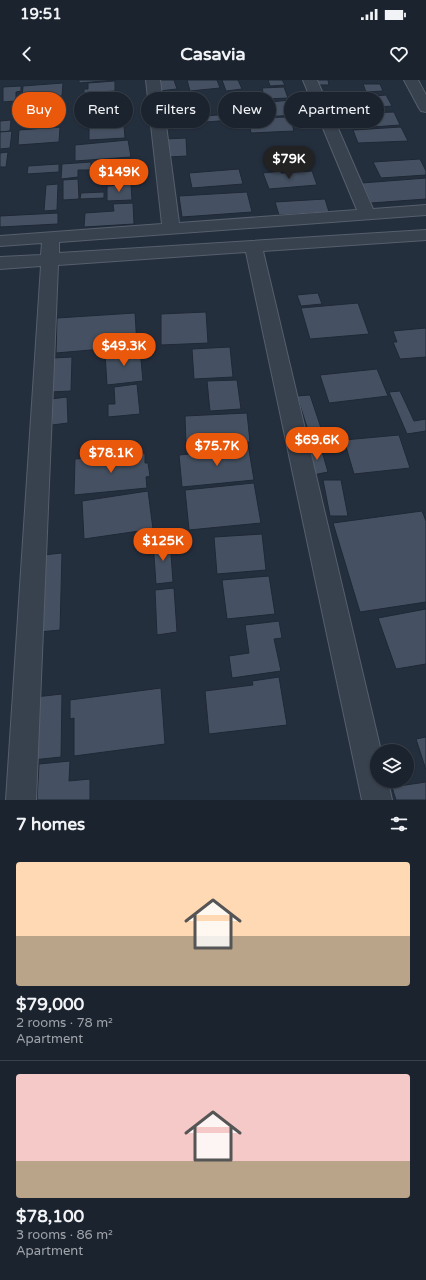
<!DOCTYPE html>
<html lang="en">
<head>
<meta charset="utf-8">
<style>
  :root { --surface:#1b232e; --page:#282f3a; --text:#f1f3f6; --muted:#a0a4aa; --line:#39404a; --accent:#ea580c }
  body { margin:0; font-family:"Varela Round",sans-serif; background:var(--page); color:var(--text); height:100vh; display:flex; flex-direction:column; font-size:15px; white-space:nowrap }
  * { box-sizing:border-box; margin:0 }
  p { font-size:13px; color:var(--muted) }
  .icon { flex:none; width:22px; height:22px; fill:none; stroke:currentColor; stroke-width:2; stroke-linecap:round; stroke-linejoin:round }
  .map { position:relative; height:720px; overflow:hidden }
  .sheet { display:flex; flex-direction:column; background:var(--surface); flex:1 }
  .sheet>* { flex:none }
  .top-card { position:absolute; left:12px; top:12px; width:402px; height:36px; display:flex; gap:8px }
  .controls { position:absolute; left:370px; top:664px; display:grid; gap:8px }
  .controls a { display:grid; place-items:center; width:44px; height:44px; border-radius:50%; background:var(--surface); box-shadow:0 1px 3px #0004,0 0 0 1px var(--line); font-size:20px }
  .price { position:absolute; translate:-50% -34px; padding:0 9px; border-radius:14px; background:var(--accent); color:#fff; font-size:13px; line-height:26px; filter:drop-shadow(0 1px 2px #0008) }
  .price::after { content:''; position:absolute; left:50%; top:24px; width:12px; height:9px; margin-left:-6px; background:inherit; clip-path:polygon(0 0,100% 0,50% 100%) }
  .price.current { background:#222; color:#fff }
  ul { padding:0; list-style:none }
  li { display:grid; align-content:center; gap:8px; height:212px; padding:0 16px }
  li+li { border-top:1px solid var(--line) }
  li span { display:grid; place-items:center; height:124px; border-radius:4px; color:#555 }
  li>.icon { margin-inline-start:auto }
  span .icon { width:72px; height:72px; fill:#fffc; stroke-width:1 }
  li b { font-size:17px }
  h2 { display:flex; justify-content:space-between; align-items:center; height:48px; padding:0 16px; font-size:17px }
  .tag { padding:0 14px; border-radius:18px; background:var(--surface); box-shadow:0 1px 3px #0004,0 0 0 1px var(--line); font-size:14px; line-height:36px }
  .tag.current { background:var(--accent); color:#fff }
  .status { display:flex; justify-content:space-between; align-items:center; height:28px; padding:0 20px; background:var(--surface); direction:ltr }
  .status svg { height:11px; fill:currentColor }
  header { display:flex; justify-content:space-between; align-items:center; height:52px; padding:0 16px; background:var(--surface); font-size:18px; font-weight:700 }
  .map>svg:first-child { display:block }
  .building { fill:#455162; stroke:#1f2835 }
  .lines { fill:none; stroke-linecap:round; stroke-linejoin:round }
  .minor-casing { stroke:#565f6c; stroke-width:2 }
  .minor { fill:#38414e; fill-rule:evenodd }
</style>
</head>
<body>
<div class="status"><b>19:51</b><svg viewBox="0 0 49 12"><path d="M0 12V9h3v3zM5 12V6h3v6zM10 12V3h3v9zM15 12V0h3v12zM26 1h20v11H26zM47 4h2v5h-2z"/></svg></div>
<header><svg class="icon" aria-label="back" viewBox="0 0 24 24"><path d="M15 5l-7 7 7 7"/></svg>Casavia<svg class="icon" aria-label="heart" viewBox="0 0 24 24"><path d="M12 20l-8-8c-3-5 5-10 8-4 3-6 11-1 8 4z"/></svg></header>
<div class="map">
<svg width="426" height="720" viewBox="0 0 426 720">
  <rect width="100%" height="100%" fill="#242f3e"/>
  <!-- building -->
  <g class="building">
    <path d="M79,0H116L79,3Z"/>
    <path d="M157,0H174L177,9L159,11Z"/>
    <path d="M187,0H217L220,8L190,11Z"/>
    <path d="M222,0H238L242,9L226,11Z"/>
    <path d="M268,0H282L285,5L270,6Z"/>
    <path d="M315,0H328L329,5H316Z"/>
    <path d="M115,1V11L84,13V9H88V3Z"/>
    <path d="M63,3L62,16L22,19L23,6Z"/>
    <path d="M363,4H380L383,11L366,12Z"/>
    <path d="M21,6V11L16,12V21L3,22V7Z"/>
    <path d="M284,7L288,18L265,19L262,8Z"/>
    <path d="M174,13L177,39L167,40L164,14Z"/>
    <path d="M386,15L392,26L370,28L364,17Z"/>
    <path d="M126,16L128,29L79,33L78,20Z"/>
    <path d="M59,18L60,31L25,33L26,21Z"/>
    <path d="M350,18L355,31H347L342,19Z"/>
    <path d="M353,18H361L367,28L359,29Z"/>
    <path d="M290,20L296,35L246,38L244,33H240L238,28H243L242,25Z"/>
    <path d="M336,22L340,32L329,33L325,23Z"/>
    <path d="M394,32L400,45L372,47L366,33Z"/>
    <path d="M38,34V39L22,40V35Z"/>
    <path d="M230,34L232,40L193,43L192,37Z"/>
    <path d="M343,34L348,47H339L334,35Z"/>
    <path d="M290,37L294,51L251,53L248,38Z"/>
    <path d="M11,40L10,51L0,52V41Z"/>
    <path d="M118,45L124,46L125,58L89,60V48Z"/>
    <path d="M60,47L59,62L18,65L19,50Z"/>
    <path d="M401,47L408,61L358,63L353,50Z"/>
    <path d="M12,51L10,68L0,69V52Z"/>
    <path d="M186,58L187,76L168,77L165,59Z"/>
    <path d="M128,60L131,77L75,81V65Z"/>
    <path d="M8,72L6,87H0V73Z"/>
    <path d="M420,79L426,91V95L381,98L373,82Z"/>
    <path d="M91,82V90H78V97L61,99L62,84Z"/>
    <path d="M59,84V92L27,94L28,86Z"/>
    <path d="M239,89L243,104L192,108L189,93Z"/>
    <path d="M281,91V93L312,91L317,105L269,109L263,93Z"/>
    <path d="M426,98V119L371,123L362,103Z"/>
    <path d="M78,99L79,119L63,120V100Z"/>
    <path d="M58,104L57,130L44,131L46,105Z"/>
    <path d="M131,104L132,120L107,121V106Z"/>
    <path d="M104,112V118L80,119L81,113Z"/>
    <path d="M247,112L252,132L182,137L179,116Z"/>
    <path d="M325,119L329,132L279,135L275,122Z"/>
    <path d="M133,123L134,144L84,147L85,133L114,131L113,124Z"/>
    <path d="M58,133V144L0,147V136Z"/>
    <path d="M318,213L322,224L301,226L297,215Z"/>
    <path d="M358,223L369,254L310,259L301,228Z"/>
    <path d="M206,232L208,263L161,265V234Z"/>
    <path d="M135,233L137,266L56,273L57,238Z"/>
    <path d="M426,248V277L400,279L393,262H397L393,251Z"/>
    <path d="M230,267L233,297L194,299L192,269Z"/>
    <path d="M140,269L143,301L107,305L105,273Z"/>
    <path d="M72,277L71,311L51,312L53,278Z"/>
    <path d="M377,289L388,316L329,323L320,295Z"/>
    <path d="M237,300L241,329L210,331L207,301Z"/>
    <path d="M137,304L140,334L108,337V324H115L114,307Z"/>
    <path d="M400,311L414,341L426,339V351L407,354L389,312Z"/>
    <path d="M310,315L321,348L308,350L297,316Z"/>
    <path d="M67,317L68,343L52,345L51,319Z"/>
    <path d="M247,333L250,362L186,365L185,336Z"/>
    <path d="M399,355L410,388L354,394L344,360Z"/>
    <path d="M248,364L254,400L182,407L179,375L218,371L217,367Z"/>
    <path d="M321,368L328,392L313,395L306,370Z"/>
    <path d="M145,373V383H148L150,396L146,397L147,408L74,415L75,379Z"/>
    <path d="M323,400H341L348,436H330Z"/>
    <path d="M254,403L261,443L189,450L185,410Z"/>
    <path d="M148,411L153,449L84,459L82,421Z"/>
    <path d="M422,431L426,441V522L360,532L333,443Z"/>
    <path d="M262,454L266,490L217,494L214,457Z"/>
    <path d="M170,460L173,502L156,504L153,461Z"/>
    <path d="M62,473L60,550L39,552L43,475Z"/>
    <path d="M269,496L275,534L227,539L222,500Z"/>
    <path d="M174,508L177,552L157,555L155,510Z"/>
    <path d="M426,529V584L396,589L378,538Z"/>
    <path d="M279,541L282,558L274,559L281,591L232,598L229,576L249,573L245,545Z"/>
    <path d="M279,597L287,645L209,654L205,611L253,605L252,601Z"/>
    <path d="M161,608L165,664L74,676V638L70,639V620Z"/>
    <path d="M62,614L61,677L32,680L35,617Z"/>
    <path d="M426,657V690L416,659Z"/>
    <path d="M70,681L69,701L90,699V720H37L39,684Z"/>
    <path d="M426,702V720H396L392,707Z"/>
  </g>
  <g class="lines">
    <!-- minor casing -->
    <g class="minor-casing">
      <g id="minor">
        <path d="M146,0H160L179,143L357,130L303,0H317L373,129L426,125V135L59,162V173L426,150V160L263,171L381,671H377V701H388L392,720H362L246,172L58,185L36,720H6L41,186L0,189V177L41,175L42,163L0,166V156L162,144Z"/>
        <path d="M404,0H418L426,15V32L421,31L419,28Z"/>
      </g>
    </g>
    <!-- minor -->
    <use href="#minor" class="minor"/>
  </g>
</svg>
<div class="controls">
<a><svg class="icon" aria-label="layers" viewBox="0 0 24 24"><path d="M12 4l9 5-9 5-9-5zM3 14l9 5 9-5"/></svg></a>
</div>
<b class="price current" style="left:289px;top:100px">$79K</b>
<b class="price" style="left:119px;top:113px">$149K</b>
<b class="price" style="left:124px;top:287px">$49.3K</b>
<b class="price" style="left:317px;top:381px">$69.6K</b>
<b class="price" style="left:217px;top:387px">$75.7K</b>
<b class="price" style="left:111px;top:394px">$78.1K</b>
<b class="price" style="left:163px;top:482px">$125K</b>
<div class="top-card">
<a class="tag current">Buy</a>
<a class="tag">Rent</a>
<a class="tag">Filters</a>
<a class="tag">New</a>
<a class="tag">Apartment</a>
</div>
</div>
<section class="sheet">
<h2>7 homes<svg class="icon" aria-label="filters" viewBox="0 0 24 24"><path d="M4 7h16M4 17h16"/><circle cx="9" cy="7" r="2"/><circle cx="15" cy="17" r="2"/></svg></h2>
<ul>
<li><span style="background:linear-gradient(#ffd9b3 60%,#b9a48a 0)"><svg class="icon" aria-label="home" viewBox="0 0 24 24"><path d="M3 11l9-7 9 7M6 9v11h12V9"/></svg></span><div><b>$79,000</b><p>2 rooms · 78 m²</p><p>Apartment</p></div></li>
<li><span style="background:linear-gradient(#f6c9c9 70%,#b9a48a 0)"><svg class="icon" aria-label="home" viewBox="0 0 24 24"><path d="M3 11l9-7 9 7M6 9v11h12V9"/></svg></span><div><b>$78,100</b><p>3 rooms · 86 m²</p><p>Apartment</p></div></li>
</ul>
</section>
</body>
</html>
